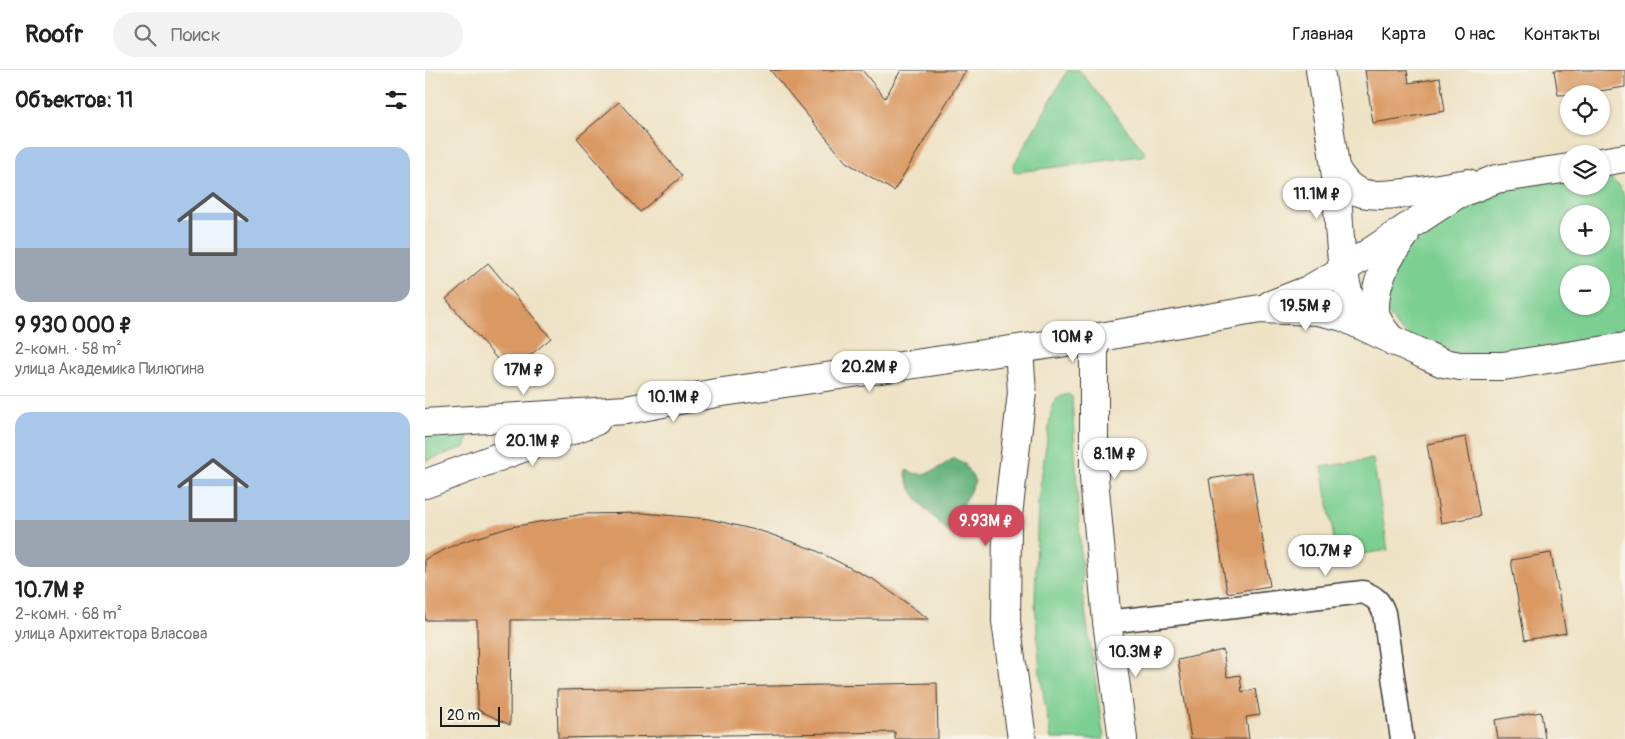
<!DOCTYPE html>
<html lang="ru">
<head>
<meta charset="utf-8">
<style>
  :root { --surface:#fff; --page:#f2f2f2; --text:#202124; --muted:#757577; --line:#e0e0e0; --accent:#d1495b }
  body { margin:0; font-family:Pangolin,sans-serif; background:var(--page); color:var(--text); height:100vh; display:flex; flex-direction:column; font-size:19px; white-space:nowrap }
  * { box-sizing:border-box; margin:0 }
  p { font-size:16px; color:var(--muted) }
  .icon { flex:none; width:28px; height:28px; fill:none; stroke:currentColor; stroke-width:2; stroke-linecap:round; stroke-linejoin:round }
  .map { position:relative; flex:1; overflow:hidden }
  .side { display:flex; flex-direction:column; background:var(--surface); width:425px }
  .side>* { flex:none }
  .buttons { position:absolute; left:1135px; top:15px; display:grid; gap:10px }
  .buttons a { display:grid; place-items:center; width:50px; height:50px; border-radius:50%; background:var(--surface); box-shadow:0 1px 4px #0004; font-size:25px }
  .scale { position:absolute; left:15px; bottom:12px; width:60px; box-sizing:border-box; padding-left:5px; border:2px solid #1c1c1c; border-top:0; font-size:14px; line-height:18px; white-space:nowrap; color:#1c1c1c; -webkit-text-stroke:4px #f7f3e8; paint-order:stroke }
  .price { position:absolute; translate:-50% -42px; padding:0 11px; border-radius:18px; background:#fff; color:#222; font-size:16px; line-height:32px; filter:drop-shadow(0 1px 2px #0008) }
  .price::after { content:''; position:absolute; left:50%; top:30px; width:15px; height:11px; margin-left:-8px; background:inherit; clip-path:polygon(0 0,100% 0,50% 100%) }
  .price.active { background:var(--accent); color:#fff }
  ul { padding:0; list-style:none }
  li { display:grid; align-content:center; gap:10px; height:265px; padding:0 15px }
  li+li { border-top:1px solid var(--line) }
  li span { display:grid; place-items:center; height:155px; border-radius:15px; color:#555 }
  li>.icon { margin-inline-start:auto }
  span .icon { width:90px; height:90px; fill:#fffc; stroke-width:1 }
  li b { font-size:21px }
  h2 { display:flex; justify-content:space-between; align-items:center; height:60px; padding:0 15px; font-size:21px }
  header { display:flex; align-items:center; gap:30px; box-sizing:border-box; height:70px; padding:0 25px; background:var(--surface); border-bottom:1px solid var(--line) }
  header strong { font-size:24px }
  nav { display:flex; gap:28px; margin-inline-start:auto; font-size:18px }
  .search { width:350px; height:45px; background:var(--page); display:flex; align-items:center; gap:12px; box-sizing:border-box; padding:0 18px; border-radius:28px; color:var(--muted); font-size:19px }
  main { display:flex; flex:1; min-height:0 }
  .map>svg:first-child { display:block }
  .green { fill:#7ccf92; stroke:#4c7657; fill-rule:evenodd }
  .forest { fill:#65b27c; stroke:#40674c }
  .building { fill:#da9964 }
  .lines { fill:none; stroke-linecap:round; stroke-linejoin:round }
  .minor-casing { stroke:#3c3a35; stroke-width:25 }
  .tertiary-casing { stroke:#3c3a35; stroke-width:30 }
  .minor { stroke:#fff; stroke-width:22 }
  .tertiary { stroke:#fff; stroke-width:28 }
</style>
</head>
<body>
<header>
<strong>Roofr</strong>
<div class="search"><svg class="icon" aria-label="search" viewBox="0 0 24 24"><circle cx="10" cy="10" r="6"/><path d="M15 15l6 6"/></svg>Поиск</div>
<nav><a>Главная</a><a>Карта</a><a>О нас</a><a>Контакты</a></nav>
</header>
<main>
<section class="side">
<h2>Объектов: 11<svg class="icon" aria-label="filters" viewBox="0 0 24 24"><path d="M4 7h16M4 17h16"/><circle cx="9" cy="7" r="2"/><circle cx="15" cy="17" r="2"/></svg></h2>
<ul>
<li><span style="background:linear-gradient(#a9c7e8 65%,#9aa5b1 0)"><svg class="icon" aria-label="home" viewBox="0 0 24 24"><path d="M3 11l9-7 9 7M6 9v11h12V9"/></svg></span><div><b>9 930 000 ₽</b><p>2-комн. · 58 m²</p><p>улица Академика Пилюгина</p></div></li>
<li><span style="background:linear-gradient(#a9c7e8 70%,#9aa5b1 0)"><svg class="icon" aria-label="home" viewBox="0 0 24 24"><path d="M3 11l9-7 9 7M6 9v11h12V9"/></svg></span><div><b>10.7M ₽</b><p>2-комн. · 68 m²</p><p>улица Архитектора Власова</p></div></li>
</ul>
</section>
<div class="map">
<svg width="1200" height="669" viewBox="0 0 1200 669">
  <rect width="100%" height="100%" fill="#f7f3e8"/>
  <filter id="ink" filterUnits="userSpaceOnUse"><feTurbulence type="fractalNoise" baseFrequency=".02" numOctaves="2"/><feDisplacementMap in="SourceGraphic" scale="10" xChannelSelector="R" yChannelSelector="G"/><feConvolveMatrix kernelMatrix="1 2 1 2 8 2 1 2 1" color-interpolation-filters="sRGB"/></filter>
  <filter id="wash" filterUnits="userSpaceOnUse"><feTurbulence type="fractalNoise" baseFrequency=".0096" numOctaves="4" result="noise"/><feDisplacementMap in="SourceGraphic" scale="20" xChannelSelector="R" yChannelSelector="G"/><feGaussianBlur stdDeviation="1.12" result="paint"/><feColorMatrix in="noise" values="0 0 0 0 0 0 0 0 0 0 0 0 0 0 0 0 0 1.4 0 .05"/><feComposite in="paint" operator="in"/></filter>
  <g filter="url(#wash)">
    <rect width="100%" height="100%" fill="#eee2c5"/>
    <!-- green -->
    <g class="green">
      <path d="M643,0H654L718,80L720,84L716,86L592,102L589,101L588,96Z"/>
      <path d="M1176,104C1188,107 1196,117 1200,128V263L1192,266L1083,283H1031L994,272L973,258L961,240L966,199L1001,157L1048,126L1144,108V116H1176ZM1144,144H1176V176H1144ZM1144,204H1176V236H1144Z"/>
      <path d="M643,324L647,327L658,527L679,669H626L615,604L610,532L613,430L627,336L631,328Z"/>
      <path d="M42,355L44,367L40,377L0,391V356Z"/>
      <path d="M948,389L963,480L912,488L897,397Z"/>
    </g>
    <!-- forest -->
    <path class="forest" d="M529,388L539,393L550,411L536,439L535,449L543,457L536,463L526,464C510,449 480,423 481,400C501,410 511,399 529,388Z"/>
    <g id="blocks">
      <!-- building -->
      <g class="building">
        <path d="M345,0H437L460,28L476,0H541L469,121L421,92Z"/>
        <path d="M940,0H982L984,13L1015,8L1020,41L948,53Z"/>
        <path d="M1129,0H1200V17L1156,24L1133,25Z"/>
        <path d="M194,32L257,106L215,142L152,68Z"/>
        <path d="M63,193L126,268L84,303L21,229Z"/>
        <path d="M1041,367L1055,446L1016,453L1002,374Z"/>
        <path d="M827,402L845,516L802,523L784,409Z"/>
        <path d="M218,443L284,449L339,462L390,480L449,510L504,549L86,550L85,655L53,640L52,550H0V489L34,473L86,457L159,444Z"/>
        <path d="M1126,483L1141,563L1100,570L1086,490Z"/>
        <path d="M798,580L802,607L815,605L817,622L830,619L835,645L821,647L824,669H766L753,590Z"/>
        <path d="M512,613L513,669H470V662L133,668L132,620Z"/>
        <path d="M1116,642L1120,669H1073L1070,650Z"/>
      </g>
    </g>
  </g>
  <g filter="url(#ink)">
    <use href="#blocks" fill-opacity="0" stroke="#3c3a35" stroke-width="1"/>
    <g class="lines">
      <!-- minor casing -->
      <g class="minor-casing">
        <path id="minor" d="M682,552L938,522C950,527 955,531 959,543L977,669"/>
      </g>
      <!-- tertiary casing -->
      <g class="tertiary-casing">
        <g id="tertiary">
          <path d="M895,0C900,33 906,65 910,98C916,151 911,207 935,255"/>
          <path d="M1176,92L1200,88"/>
          <path d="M910,98C916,108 923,118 934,122C955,131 1019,117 1043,113"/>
          <path d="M845,235L883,220L918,200L1031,125L1071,109L1144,98"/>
          <path d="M669,268V408L682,552L698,669"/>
          <path d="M969,272C961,264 955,257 951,246C950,243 950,239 950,235C951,208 964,186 980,165"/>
          <path d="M594,280L597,322L582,455L581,551L597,669"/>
          <path d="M0,353L201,340L291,323L669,268L835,239L893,241L918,247L1002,286L1018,293L1035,296H1078L1200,277"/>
          <path d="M0,414L171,351"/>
        </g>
      </g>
      <!-- minor -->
      <use href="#minor" class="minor"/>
      <!-- tertiary -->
      <use href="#tertiary" class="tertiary"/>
    </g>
  </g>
</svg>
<div class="buttons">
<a><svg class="icon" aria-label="locate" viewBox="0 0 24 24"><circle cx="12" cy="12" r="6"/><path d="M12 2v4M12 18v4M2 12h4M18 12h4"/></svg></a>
<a><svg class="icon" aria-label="layers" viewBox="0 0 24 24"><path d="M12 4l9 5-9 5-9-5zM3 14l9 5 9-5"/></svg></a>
<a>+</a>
<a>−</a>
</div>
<div class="scale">20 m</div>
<b class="price" style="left:892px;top:150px">11.1M ₽</b>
<b class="price" style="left:881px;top:262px">19.5M ₽</b>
<b class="price" style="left:648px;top:293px">10M ₽</b>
<b class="price" style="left:445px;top:323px">20.2M ₽</b>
<b class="price" style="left:99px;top:326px">17M ₽</b>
<b class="price" style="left:249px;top:353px">10.1M ₽</b>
<b class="price" style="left:108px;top:397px">20.1M ₽</b>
<b class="price" style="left:690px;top:410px">8.1M ₽</b>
<b class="price active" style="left:561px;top:477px">9.93M ₽</b>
<b class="price" style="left:901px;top:507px">10.7M ₽</b>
<b class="price" style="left:711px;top:608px">10.3M ₽</b>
</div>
</main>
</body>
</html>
